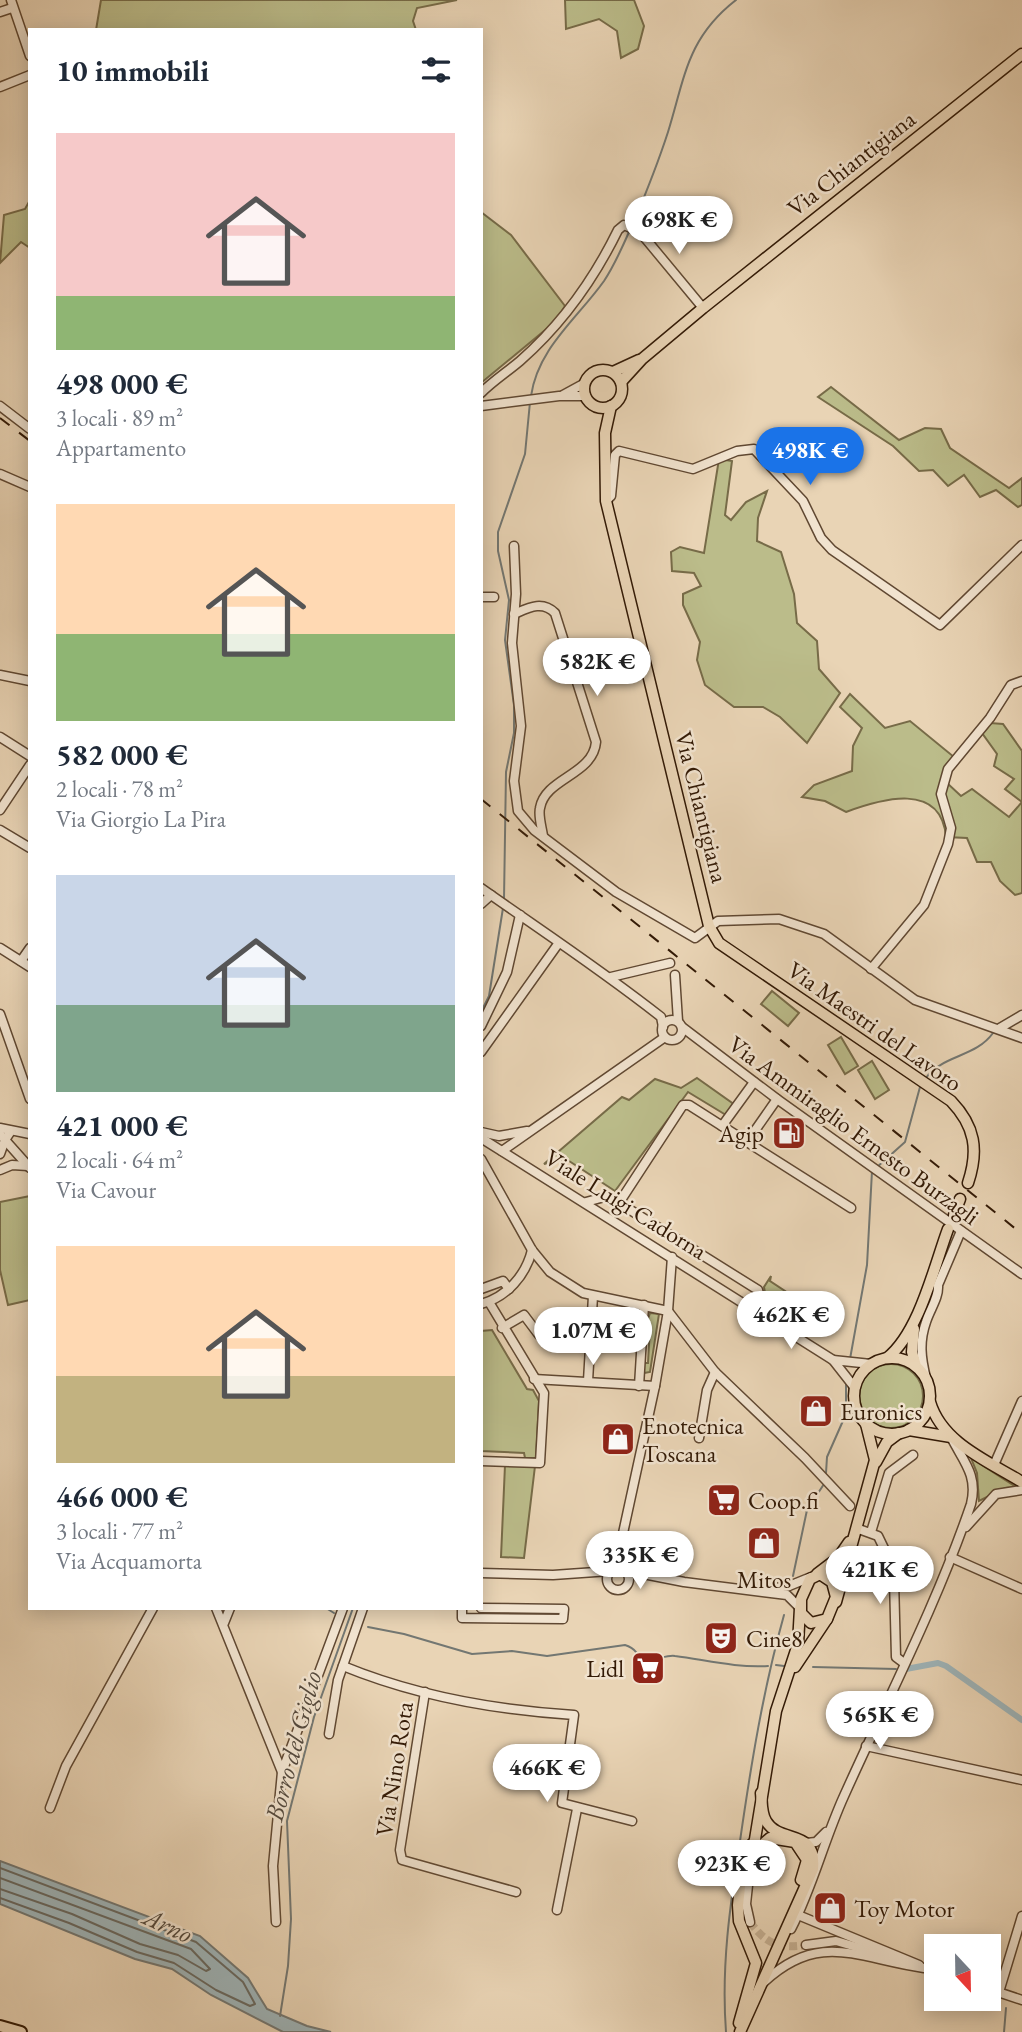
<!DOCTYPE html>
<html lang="it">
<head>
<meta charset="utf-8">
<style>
  :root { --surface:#fff; --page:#f6f6f7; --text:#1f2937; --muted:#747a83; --accent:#1a73e8 }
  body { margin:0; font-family:"EB Garamond",serif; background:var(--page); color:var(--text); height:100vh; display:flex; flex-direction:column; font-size:26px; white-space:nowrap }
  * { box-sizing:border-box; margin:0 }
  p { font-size:23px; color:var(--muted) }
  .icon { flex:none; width:38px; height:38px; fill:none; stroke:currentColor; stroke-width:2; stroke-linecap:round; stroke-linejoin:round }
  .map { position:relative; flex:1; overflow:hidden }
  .side { position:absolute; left:28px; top:28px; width:455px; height:1582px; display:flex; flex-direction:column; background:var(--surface); border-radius:0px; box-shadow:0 4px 18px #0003 }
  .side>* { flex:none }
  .needle { width:46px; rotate:158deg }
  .buttons { position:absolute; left:924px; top:1934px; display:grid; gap:14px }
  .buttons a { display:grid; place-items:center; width:77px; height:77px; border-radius:0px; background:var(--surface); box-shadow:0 4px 18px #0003; font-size:35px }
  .price { position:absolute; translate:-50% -60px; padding:0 16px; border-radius:24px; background:#fff; color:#222; font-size:23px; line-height:46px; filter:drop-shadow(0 2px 4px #0008) }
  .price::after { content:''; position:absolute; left:50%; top:42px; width:21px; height:16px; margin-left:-10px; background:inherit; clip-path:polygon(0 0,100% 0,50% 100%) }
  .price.selected { background:var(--accent); color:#fff }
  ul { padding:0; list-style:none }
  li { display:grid; align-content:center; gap:14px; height:371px; padding:0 28px }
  li span { display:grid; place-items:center; height:217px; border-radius:0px; color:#555 }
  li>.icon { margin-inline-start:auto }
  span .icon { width:126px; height:126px; fill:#fffc; stroke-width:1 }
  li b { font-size:30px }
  h2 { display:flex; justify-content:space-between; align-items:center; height:84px; padding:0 28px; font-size:30px }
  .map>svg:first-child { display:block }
  .green { fill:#bbbc8a; stroke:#776b48; stroke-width:2 }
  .water { fill:#9eb5ba; stroke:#737772; stroke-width:2 }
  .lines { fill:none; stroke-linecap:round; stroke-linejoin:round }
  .shore { stroke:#686860; stroke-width:2 }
  .stream { stroke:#737772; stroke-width:2 }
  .canal { stroke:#9eb5ba; stroke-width:6 }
  .minor-tunnel { stroke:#c5af92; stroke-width:8; stroke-dasharray:8 4; stroke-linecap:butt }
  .minor-casing { stroke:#604832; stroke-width:11 }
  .major-casing { stroke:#331a06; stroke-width:13 }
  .highway-casing { stroke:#331a06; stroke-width:14 }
  .minor { stroke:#f1e3cf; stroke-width:8 }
  .major { stroke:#e9d4b5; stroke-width:10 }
  .highway { stroke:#e9d4b5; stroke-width:10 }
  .rail { stroke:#331a06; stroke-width:2; stroke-dasharray:12 12; stroke-linecap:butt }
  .labels { text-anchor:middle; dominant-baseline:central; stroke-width:5; stroke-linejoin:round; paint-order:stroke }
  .street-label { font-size:24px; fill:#331a06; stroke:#f1e3cf }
  .poi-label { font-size:24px; fill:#331a06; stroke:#f1e3cf; text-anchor:start }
  .water-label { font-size:26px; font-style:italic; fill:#53483c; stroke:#f1e3cf }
</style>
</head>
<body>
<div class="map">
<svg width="1022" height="2032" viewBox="0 0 1022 2032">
  <rect width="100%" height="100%" fill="#e9d4b5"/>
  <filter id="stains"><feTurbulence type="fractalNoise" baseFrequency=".00286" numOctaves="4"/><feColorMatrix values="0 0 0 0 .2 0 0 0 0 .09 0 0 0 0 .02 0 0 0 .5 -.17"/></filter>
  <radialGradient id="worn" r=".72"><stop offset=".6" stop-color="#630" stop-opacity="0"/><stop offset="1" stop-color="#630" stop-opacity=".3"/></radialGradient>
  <!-- green -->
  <g class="green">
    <path d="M101,0H457L417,8L413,21L416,30H96Z"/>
    <path d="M565,0H634L644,26L638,49L621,58L617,31L599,19L566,29Z"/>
    <path d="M30,200V248L21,242L0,263L4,215L25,209Z"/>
    <path d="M481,212L511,235L565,306L556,321L481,383Z"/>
    <path d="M831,387L899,440L925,428L941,429L950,448L1009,488L1022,478V505L1018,507L996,490L980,497L964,475L948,486L933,470L919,471L893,446L818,397Z"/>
    <path d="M719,459L732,461L725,515L731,520L746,502L767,491L758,518L757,541L781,552L794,594L797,623L817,641L819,669L840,693L807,743L780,717L763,707H734L705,685L697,660L700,642L683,605V594L701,586L694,573L672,571L671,552L680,547L704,553Z"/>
    <path d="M850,694L885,728L910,721L954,757L947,783L961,796L972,789L1009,817L1022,802L1005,789L1014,779L994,766L997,754L982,733L990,723L1003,724L1022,751V893L1015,895L1000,881L991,862H977L967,838L946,837C941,781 881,799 846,812L825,801L802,797L814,785L852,771L853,746L862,728L840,707Z"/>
    <path d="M772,991L799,1013L788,1026L761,1004Z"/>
    <path d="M841,1037L858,1066L845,1074L828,1045Z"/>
    <path d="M872,1061L889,1090L875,1099L858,1070Z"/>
    <path d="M697,1078L735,1105L726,1115L688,1092L615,1191L566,1159L544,1164L622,1097L629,1100L655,1079L681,1088Z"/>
    <path d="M30,1196V1300L8,1305L0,1270V1202Z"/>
    <path d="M771,1276L770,1281L785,1291L768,1311L764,1287Z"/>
    <path d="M650,1313L659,1314L650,1372L644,1373V1363H648L650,1326L646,1325Z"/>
    <path d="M492,1330L527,1389L533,1390L539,1401L536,1458H525L524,1453L481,1451V1331Z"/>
    <circle cx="891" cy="1396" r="32"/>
    <path d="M971,1458L1016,1487L1005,1488L979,1501L977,1473Z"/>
    <path d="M505,1465L535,1466L524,1558L501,1557Z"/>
  </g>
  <!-- water -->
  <path class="water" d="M0,1861L200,1936L248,1978L267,2009L307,2026L331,2032H283L211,1995L172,1969L135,1959L0,1904Z"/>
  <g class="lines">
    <!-- shore -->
    <g class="shore">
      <path d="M0,1868L196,1942L243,1982L255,2004L250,2006L216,1990L174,1963L137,1952L69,1923L0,1898"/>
      <path d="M0,1878L191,1949L210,1969L206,1971L178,1955L140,1944L72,1914L0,1889"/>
    </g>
    <!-- stream -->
    <g class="stream">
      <path d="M633,224C646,193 658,163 668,132C685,77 687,38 736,0"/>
      <path d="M531,396C538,348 577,319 604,281C614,266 622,248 629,232"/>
      <path d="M504,899L506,772L514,733V705L505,640L509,600L498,551V532L525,454L530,402"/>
      <path d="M481,1012L489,996L503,908"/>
      <path d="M925,1079C943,1054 975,1058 993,1033"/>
      <path d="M876,1168L905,1142L920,1087"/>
      <path d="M850,1359L867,1265L872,1171"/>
      <path d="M826,1473L827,1457L846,1414V1384"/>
      <path d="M793,1576L807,1510L824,1484"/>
      <path d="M326,1608L334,1613"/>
      <path d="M368,1627L404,1634L472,1654L512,1651L547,1656L625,1645C636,1648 635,1653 642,1658C650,1664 666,1654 675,1656C706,1660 736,1668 768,1666"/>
      <path d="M776,1665L784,1666"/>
      <path d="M813,1667L896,1669"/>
      <path d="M280,2016L288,1966L291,1919L287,1821L314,1717L353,1608"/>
      <path d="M726,2032C721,1967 730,1905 740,1841C751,1765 763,1690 784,1615"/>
      <path d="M1004,2032L1006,2008"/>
    </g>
    <!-- canal -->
    <path class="canal" d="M906,1669L938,1663L946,1666L1022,1720"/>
    <!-- minor-tunnel -->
    <path class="minor-tunnel" d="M750,1922C766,1944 779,1949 806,1945"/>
    <!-- minor casing -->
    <g class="minor-casing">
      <g id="minor">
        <path d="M11,0L30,56"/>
        <path d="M0,12L12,8"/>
        <path d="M0,87L30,75"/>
        <path d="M481,393C493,381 507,372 520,361C561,325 594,279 618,230L624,225L640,232L703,308"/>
        <path d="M563,395L585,383"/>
        <path d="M0,406L30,429"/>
        <path d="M481,406L559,396H586"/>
        <path d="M0,474L30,487"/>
        <path d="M606,501L611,496L615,455L619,451L693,469L737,451L754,449L803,501L821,538L832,550L940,625L1022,545"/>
        <path d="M514,546L516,594L512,643L521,726L514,781L518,811L534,830L616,892L695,938L718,921L779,919L824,934L915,1000L1022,1038"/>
        <path d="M481,597H494"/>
        <path d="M514,614C528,608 542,600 555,613L596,742C593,775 545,778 540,808C538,816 542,828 543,836"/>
        <path d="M0,675L30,681"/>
        <path d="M0,737L30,756"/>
        <path d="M0,810L30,765"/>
        <path d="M0,830L30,848"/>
        <path d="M481,888C542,931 603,971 661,1017L663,1027"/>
        <path d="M481,904L491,895"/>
        <path d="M0,948L30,967"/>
        <path d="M21,961L30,948"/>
        <path d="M871,969L924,905L948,844L951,828L941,794L948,769L990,718L1011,685L1022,681"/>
        <path d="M675,975L678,1021"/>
        <path d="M611,977L670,963"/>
        <path d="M0,1014L30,1099"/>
        <circle cx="672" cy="1030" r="10"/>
        <path d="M481,1026L507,972L520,915"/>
        <path d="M682,1027L777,1099L1022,1274"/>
        <path d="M1000,1028L1022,1015"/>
        <path d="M481,1052L558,944"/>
        <path d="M722,1126L754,1082"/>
        <path d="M0,1128L30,1134"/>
        <path d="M11,1131L5,1140L30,1168"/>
        <path d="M481,1132L499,1136L527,1131"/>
        <path d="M0,1134L5,1140L0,1154"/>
        <path d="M481,1138L833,1360L855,1388"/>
        <path d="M747,1142L777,1099"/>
        <path d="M502,1151L665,1037"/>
        <path d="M481,1159L532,1250L550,1272L583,1293L668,1311L715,1372L805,1458L850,1506"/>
        <path d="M0,1170L12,1165L28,1166"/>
        <path d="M586,1202L608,1196L758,1290L765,1317"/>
        <path d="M619,1203L683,1105H689L851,1208"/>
        <path d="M481,1289L503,1281L509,1289"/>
        <path d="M481,1304C507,1297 526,1275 532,1250"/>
        <path d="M502,1328L524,1315L539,1335"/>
        <path d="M833,1360L871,1364"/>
        <path d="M926,1378C921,1358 919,1342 926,1322C930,1309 939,1298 938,1285L961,1231"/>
        <path d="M534,1379L655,1386"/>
        <path d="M588,1381L593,1296"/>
        <path d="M639,1386L644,1305"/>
        <path d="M699,1438L707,1390L715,1372"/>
        <path d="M481,1461L540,1463L544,1393L489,1302"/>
        <path d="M994,1465L1022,1401"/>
        <path d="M966,1527L996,1494L1022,1490"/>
        <path d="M856,1528L878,1536L891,1563L894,1579L896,1657L904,1663"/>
        <path d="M871,1532L889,1473L913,1455"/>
        <path d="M620,1550L623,1570L684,1582L787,1595L800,1608"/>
        <path d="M950,1557L1022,1589"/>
        <circle cx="618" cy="1579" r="11"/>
        <path d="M612,1570L620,1547L655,1386L668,1311L672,1257"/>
        <path d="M481,1573L553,1575L610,1571"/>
        <path d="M770,1589L789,1586L811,1577"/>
        <path d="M216,1608L282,1772L273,1866L276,1922"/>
        <path d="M462,1608V1618L563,1619L564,1609L481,1608"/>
        <path d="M224,1623L230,1608"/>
        <path d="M343,1666C416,1696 495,1710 574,1715L562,1803L632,1821"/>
        <path d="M425,1692L400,1850L402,1860L516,1892"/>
        <path d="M329,1734L338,1680L363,1608"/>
        <path d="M866,1746L1022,1780"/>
        <path d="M282,1772L343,1608"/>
        <path d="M50,1808L66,1766L153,1608"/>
        <path d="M806,1843L816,1842L826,1832"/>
        <path d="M749,1876L746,1904L750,1922"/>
        <path d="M557,1910L577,1809"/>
        <path d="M798,1915L919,1965"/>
        <path d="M791,1929C813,1886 824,1840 844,1796C887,1700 937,1604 971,1504C978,1476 964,1462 952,1439"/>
        <path d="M806,1945L836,1941L894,1958"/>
        <path d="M764,1982C820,1930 859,1959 924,1968"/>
        <path d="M989,1989L1022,2000"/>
        <path d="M999,1992L1022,1916"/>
      </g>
    </g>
    <!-- major casing -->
    <g class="major-casing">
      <g id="major">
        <circle cx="603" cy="389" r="19"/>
        <path d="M613,372L639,360"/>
        <path d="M621,382L642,359L703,308L1022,54"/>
        <path d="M611,406L605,433L606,501L709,926L719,943L744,960L951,1101C975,1126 979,1150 968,1183"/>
        <path d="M954,1215L960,1199"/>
        <path d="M914,1329L912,1352L916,1366"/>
        <path d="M887,1358C919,1333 934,1267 948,1229"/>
        <circle cx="892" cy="1396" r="38"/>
        <path d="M930,1402C942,1443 988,1461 1022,1482"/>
        <path d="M909,1430L951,1437"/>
        <path d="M876,1462L887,1442L899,1433"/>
        <path d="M817,1574L838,1558L849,1542"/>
        <path d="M820,1574L832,1582L836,1597L827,1619L811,1623L801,1613V1599L810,1579Z"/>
        <path d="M836,1602L875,1460L866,1424"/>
        <path d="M795,1667L827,1619"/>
        <path d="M754,1852L770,1838L795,1842L807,1860L801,1880"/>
        <path d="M749,1876L776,1711L798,1644L800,1608"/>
        <path d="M739,2023L756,1963L739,1921L738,1905L741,1878L752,1844"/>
        <path d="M740,2032L813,1869C817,1827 780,1845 766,1821C761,1813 762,1802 761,1793"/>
      </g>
    </g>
    <!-- highway casing -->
    <g class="highway-casing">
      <path id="highway" d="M0,2026L21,2032"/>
    </g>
    <!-- minor -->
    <use href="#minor" class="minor"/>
    <!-- major -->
    <use href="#major" class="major"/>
    <!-- highway -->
    <use href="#highway" class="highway"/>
    <!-- rail -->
    <g class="rail">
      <path d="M0,418L30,441"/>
      <path d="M481,799L1022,1234"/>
    </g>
  </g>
  <!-- icons -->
  <defs>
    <g id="fuel-square" transform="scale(1.75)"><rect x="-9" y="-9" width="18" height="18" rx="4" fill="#8f2418" stroke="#f1e3cf"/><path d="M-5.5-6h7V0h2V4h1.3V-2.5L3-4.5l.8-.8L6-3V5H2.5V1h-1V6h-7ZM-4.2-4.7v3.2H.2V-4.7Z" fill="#fff"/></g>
    <g id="shop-square" transform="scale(1.75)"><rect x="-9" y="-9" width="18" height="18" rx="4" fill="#8f2418" stroke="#f1e3cf"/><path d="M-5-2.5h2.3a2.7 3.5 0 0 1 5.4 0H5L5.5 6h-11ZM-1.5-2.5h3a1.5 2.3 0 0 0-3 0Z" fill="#fff"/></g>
    <g id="supermarket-square" transform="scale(1.75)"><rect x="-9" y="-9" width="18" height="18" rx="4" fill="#8f2418" stroke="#f1e3cf"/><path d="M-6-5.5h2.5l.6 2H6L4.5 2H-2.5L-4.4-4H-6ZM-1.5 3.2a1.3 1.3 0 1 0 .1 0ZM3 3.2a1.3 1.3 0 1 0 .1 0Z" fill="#fff"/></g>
    <g id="theatre-square" transform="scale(1.75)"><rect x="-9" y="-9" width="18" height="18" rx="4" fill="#8f2418" stroke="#f1e3cf"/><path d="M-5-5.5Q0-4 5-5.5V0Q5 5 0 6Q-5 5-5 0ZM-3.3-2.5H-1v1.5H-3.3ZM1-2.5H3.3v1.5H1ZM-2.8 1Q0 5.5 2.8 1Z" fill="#fff"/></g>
  </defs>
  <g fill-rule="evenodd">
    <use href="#fuel-square" x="789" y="1133"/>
    <use href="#shop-square" x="816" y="1411"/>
    <use href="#shop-square" x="618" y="1439"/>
    <use href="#supermarket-square" x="724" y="1500"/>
    <use href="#shop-square" x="764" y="1543"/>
    <use href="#theatre-square" x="721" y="1638"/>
    <use href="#supermarket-square" x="648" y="1668"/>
    <use href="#shop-square" x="830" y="1908"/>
  </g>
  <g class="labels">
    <!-- street labels -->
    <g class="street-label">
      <text transform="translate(851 163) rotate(-38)">Via Chiantigiana</text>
      <text transform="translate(702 807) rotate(76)">Via Chiantigiana</text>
      <text transform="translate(875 1026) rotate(35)">Via Maestri del Lavoro</text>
      <text transform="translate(854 1130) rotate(36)">Via Ammiraglio Ernesto Burzagli</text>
      <text transform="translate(626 1204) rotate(32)">Viale Luigi Cadorna</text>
      <text transform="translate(394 1769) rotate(-81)">Via Nino Rota</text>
    </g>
    <!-- poi labels -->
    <g class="poi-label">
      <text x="764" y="1133" text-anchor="end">Agip</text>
      <text x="840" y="1411">Euronics</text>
      <text x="642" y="1425">Enotecnica<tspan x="642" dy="28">Toscana</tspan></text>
      <text x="748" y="1500">Coop.fi</text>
      <text x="764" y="1579" text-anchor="middle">Mitos</text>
      <text x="746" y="1638">Cine8</text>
      <text x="624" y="1668" text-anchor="end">Lidl</text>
      <text x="854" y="1908">Toy Motor</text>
    </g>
    <!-- water labels -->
    <g class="water-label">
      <text transform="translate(293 1746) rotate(-75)">Borro del Giglio</text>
      <text transform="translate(168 1925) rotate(24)">Arno</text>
    </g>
  </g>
  <rect width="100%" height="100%" filter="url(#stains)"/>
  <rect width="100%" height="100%" fill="url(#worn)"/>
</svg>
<div class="buttons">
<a><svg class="needle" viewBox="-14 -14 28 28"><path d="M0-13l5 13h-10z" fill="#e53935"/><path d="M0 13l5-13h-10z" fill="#747a83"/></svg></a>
</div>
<b class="price" style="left:679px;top:256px">698K €</b>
<b class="price selected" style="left:810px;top:487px">498K €</b>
<b class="price" style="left:597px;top:698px">582K €</b>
<b class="price" style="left:791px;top:1351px">462K €</b>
<b class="price" style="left:593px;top:1367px">1.07M €</b>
<b class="price" style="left:640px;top:1591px">335K €</b>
<b class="price" style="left:880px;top:1606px">421K €</b>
<b class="price" style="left:880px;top:1751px">565K €</b>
<b class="price" style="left:547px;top:1804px">466K €</b>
<b class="price" style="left:732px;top:1900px">923K €</b>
<section class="side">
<h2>10 immobili<svg class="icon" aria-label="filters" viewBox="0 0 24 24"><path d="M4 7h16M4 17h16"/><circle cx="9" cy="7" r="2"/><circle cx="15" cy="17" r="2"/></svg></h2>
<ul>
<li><span style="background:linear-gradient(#f6c9c9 75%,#8fb573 0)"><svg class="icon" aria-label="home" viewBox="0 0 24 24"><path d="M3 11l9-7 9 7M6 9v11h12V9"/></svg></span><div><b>498 000 €</b><p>3 locali · 89 m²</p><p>Appartamento</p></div></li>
<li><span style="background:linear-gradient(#ffd9b3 60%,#8fb573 0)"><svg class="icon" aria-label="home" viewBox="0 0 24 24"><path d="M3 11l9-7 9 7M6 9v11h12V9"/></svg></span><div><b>582 000 €</b><p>2 locali · 78 m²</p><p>Via Giorgio La Pira</p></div></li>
<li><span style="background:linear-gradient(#c9d6e8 60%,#7fa58c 0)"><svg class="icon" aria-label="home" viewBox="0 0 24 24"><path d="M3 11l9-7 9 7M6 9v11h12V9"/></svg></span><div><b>421 000 €</b><p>2 locali · 64 m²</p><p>Via Cavour</p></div></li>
<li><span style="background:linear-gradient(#ffd9b3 60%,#c2b280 0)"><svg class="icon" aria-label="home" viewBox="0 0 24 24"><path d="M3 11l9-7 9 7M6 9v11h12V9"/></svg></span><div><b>466 000 €</b><p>3 locali · 77 m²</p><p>Via Acquamorta</p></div></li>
</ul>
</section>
</div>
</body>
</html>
